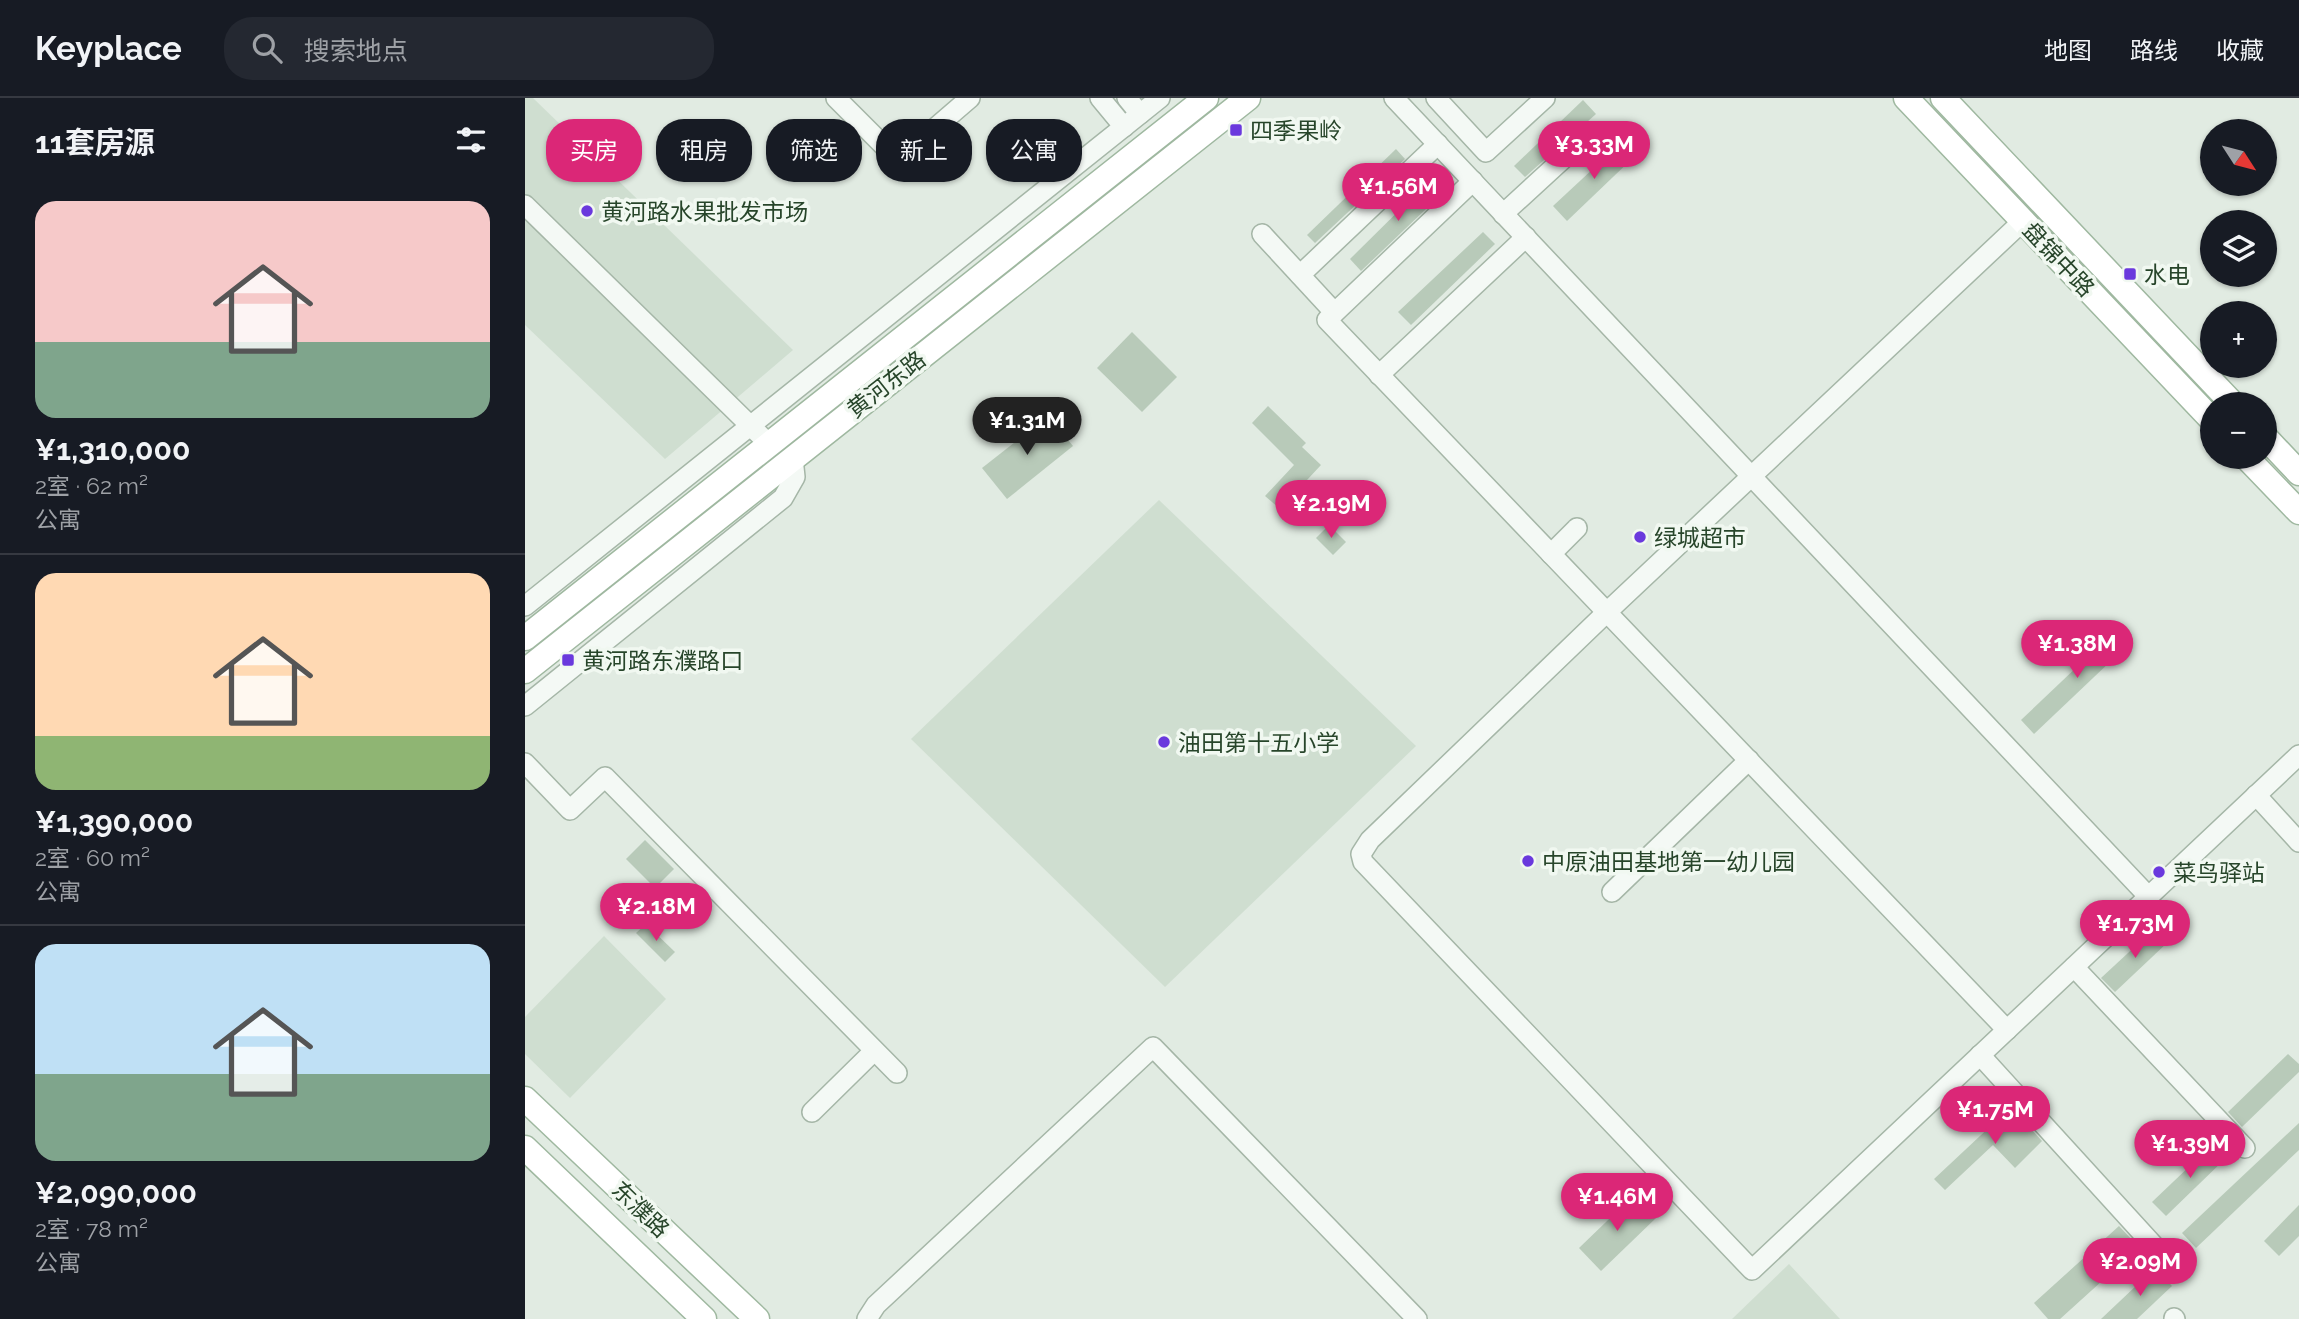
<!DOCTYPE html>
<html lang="zh">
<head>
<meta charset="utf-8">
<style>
  :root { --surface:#171b24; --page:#242831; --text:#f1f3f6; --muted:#9ea1a6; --line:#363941; --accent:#db2777 }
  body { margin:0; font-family:Raleway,"Noto Sans SC",sans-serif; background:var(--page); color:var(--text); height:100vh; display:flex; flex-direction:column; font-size:26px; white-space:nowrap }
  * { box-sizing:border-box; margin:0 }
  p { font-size:23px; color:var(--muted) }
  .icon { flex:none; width:38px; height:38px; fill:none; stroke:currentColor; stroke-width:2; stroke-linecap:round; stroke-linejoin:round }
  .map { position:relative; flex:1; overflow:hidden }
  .panel { display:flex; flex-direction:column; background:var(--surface); width:525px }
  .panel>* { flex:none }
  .banner { position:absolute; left:21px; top:21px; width:665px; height:63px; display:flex; gap:14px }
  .needle { width:46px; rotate:126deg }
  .fabs { position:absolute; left:1675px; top:21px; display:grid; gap:14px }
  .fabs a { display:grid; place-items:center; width:77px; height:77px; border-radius:50%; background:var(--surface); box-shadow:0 2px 5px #0004; font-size:35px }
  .price { position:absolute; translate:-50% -60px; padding:0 16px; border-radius:24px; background:var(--accent); color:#fff; font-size:23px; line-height:46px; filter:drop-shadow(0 2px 4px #0008) }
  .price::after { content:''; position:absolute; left:50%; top:42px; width:21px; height:16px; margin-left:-10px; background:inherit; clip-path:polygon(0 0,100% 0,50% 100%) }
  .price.current { background:#222; color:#fff }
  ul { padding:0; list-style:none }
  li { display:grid; align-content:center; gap:14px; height:371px; padding:0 35px }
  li+li { border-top:2px solid var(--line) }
  li span { display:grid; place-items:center; height:217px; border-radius:21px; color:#555 }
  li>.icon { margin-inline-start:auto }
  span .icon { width:126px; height:126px; fill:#fffc; stroke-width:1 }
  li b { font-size:30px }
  h2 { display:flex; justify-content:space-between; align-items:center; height:84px; padding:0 35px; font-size:30px }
  .chip { padding:0 24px; border-radius:28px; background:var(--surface); box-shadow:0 2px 5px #0004; font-size:24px; line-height:63px }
  .chip.current { background:var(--accent); color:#fff }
  header { display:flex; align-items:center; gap:42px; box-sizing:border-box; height:98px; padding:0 35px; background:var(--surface); border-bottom:2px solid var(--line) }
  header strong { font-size:33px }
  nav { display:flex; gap:38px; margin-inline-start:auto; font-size:24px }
  .search { width:490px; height:63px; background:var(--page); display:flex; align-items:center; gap:18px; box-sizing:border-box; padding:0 24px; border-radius:28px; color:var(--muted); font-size:26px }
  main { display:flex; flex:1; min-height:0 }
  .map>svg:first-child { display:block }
  .built { fill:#cfded0 }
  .building { fill:#b8cab9 }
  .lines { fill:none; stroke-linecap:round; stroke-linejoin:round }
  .minor-casing { stroke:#a5b6a7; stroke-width:22 }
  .major-casing { stroke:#9fb8a0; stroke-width:27 }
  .minor { stroke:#f4f9f5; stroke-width:19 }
  .major { stroke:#fff; stroke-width:24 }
  .poi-dot { fill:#6a39dd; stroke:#f1f8f1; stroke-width:2.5 }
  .labels { text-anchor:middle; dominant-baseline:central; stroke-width:7; stroke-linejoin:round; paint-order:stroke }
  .poi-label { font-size:23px; fill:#27452a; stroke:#f1f8f1; text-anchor:start }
  .street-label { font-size:23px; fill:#27452a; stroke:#f1f8f1 }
</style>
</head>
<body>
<header>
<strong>Keyplace</strong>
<div class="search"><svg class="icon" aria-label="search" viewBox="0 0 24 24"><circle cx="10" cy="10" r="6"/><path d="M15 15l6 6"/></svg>搜索地点</div>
<nav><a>地图</a><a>路线</a><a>收藏</a></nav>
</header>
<main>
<section class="panel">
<h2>11套房源<svg class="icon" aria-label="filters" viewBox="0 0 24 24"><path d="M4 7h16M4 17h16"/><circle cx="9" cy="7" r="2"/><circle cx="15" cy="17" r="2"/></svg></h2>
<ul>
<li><span style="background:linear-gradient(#f6c9c9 65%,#7fa58c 0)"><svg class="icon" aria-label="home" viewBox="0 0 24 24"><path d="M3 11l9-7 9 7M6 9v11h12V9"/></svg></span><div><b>¥1,310,000</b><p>2室 · 62 m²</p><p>公寓</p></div></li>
<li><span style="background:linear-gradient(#ffd9b3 75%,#8fb573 0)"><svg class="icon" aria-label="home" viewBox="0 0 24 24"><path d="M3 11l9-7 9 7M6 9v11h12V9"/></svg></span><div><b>¥1,390,000</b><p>2室 · 60 m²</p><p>公寓</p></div></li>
<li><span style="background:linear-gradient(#bfe0f5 60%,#7fa58c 0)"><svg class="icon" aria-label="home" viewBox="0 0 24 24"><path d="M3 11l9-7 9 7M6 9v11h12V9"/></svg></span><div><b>¥2,090,000</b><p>2室 · 78 m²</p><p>公寓</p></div></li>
</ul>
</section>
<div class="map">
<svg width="1774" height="1221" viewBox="0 0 1774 1221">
  <rect width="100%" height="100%" fill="#e1ebe2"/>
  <!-- built -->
  <g class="built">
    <path d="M0,0H8L268,252L140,361L0,227Z"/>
    <path d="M634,402L891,648L640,889L386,641Z"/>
    <path d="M79,838L141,901L45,1000L0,956V919Z"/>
    <path d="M1264,1166L1315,1221H1207Z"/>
  </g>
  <!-- building -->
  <g class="building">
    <path d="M1058,2L1071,16L1000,79L989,68Z"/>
    <path d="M1098,43L1111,57L1042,123L1028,108Z"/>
    <path d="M871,51L880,61L790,145L782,137Z"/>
    <path d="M908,79L921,92L836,173L825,161Z"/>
    <path d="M958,134L970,146L886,227L873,214Z"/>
    <path d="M607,234L652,279L617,314L572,270Z"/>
    <path d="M743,308L781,345L777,349L796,367L755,411L740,398L769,367L727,325Z"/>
    <path d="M523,318L548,348L482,401L457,370Z"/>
    <path d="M804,427L821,444L808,457L791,440Z"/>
    <path d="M1594,529L1607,543L1509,636L1496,622Z"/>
    <path d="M120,742L149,771L130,790L101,761Z"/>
    <path d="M121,826L150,854L140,864L111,835Z"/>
    <path d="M1630,830L1643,844L1590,894L1576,880Z"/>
    <path d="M1763,956L1774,966V974L1717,1029L1703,1014Z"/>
    <path d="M1486,1009L1517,1043L1490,1070L1468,1047L1420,1092L1409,1081Z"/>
    <path d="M1774,1025V1052L1671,1150L1657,1135Z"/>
    <path d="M1689,1045L1702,1059L1641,1118L1627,1104Z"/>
    <path d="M1109,1097L1131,1120L1076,1173L1054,1150Z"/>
    <path d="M1774,1107V1138L1754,1158L1739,1143Z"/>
    <path d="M1594,1128L1611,1146L1595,1161L1598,1164L1535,1221H1523L1509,1205Z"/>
    <path d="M1630,1170L1647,1188L1612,1221H1576Z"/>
  </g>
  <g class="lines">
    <!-- minor casing -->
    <g class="minor-casing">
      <g id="minor">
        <path d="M311,0L373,62L445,0"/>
        <path d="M575,0L599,29"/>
        <path d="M602,0L615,16"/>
        <path d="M869,0L1624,799"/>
        <path d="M911,0L961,54L1020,0"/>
        <path d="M948,83L802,222L1482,932"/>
        <path d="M0,107L244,346"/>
        <path d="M978,116L1062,39"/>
        <path d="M1498,123L1082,514L845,742L836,756L838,764L1227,1172L1774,657"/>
        <path d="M737,136L809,214"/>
        <path d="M775,177L913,46"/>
        <path d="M854,277L1001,139"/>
        <path d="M1026,456L1052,430"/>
        <path d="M0,508L635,0"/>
        <path d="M0,608L258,400L270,379L268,360"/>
        <path d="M0,665L45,712L80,679L372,975"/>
        <path d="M1731,697L1774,744"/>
        <path d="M1087,794L1224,662"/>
        <path d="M1549,869L1720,1050"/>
        <path d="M1455,957L1631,1150"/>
        <path d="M287,1014L349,953"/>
        <path d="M1649,1220L1650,1221"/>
        <path d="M342,1221L351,1207L628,949L892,1221"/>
      </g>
    </g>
    <!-- major casing -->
    <g class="major-casing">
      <g id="major">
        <path d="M1381,0L1687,322"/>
        <path d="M1418,0L1708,306"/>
        <path d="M1740,339L1774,375"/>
        <path d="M1721,359L1774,414"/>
        <path d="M0,540L681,0"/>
        <path d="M0,573L723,0"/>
        <path d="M0,1001L232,1221"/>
        <path d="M0,1050L179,1221"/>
      </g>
    </g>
    <!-- minor -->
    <use href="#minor" class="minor"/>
    <!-- major -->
    <use href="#major" class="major"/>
  </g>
  <!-- markers -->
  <g class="poi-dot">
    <rect x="704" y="25" width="14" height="14" rx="3.5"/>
    <circle cx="62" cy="113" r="7"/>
    <rect x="1598" y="169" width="14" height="14" rx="3.5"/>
    <circle cx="1115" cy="439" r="7"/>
    <rect x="36" y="555" width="14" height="14" rx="3.5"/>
    <circle cx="639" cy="644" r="7"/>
    <circle cx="1003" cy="763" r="7"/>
    <circle cx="1634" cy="774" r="7"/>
  </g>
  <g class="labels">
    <!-- poi labels -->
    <g class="poi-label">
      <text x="725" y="32">四季果岭</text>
      <text x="76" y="113">黄河路水果批发市场</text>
      <text x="1619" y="176">水电</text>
      <text x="1129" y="439">绿城超市</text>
      <text x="57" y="562">黄河路东濮路口</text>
      <text x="653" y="644">油田第十五小学</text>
      <text x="1017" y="763">中原油田基地第一幼儿园</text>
      <text x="1648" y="774">菜鸟驿站</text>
    </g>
    <!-- street labels -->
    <g class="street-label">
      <text transform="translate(1534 161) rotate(47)">盘锦中路</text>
      <text transform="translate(361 286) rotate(-38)">黄河东路</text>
      <text transform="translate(116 1111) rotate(44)">东濮路</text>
    </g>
  </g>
</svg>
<div class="fabs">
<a><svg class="needle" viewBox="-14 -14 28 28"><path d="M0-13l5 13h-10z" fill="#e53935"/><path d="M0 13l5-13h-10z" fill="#9ea1a6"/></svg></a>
<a><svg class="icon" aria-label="layers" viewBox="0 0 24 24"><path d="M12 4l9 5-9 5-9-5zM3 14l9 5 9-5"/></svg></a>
<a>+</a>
<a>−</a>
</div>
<b class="price" style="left:1069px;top:83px">¥3.33M</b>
<b class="price" style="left:873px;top:125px">¥1.56M</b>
<b class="price current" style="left:502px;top:359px">¥1.31M</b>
<b class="price" style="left:806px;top:442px">¥2.19M</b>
<b class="price" style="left:1552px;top:582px">¥1.38M</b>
<b class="price" style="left:131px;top:845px">¥2.18M</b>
<b class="price" style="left:1610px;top:862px">¥1.73M</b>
<b class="price" style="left:1470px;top:1048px">¥1.75M</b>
<b class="price" style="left:1665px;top:1082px">¥1.39M</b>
<b class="price" style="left:1092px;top:1135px">¥1.46M</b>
<b class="price" style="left:1615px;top:1200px">¥2.09M</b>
<div class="banner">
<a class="chip current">买房</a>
<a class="chip">租房</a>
<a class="chip">筛选</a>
<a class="chip">新上</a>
<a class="chip">公寓</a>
</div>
</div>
</main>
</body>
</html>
